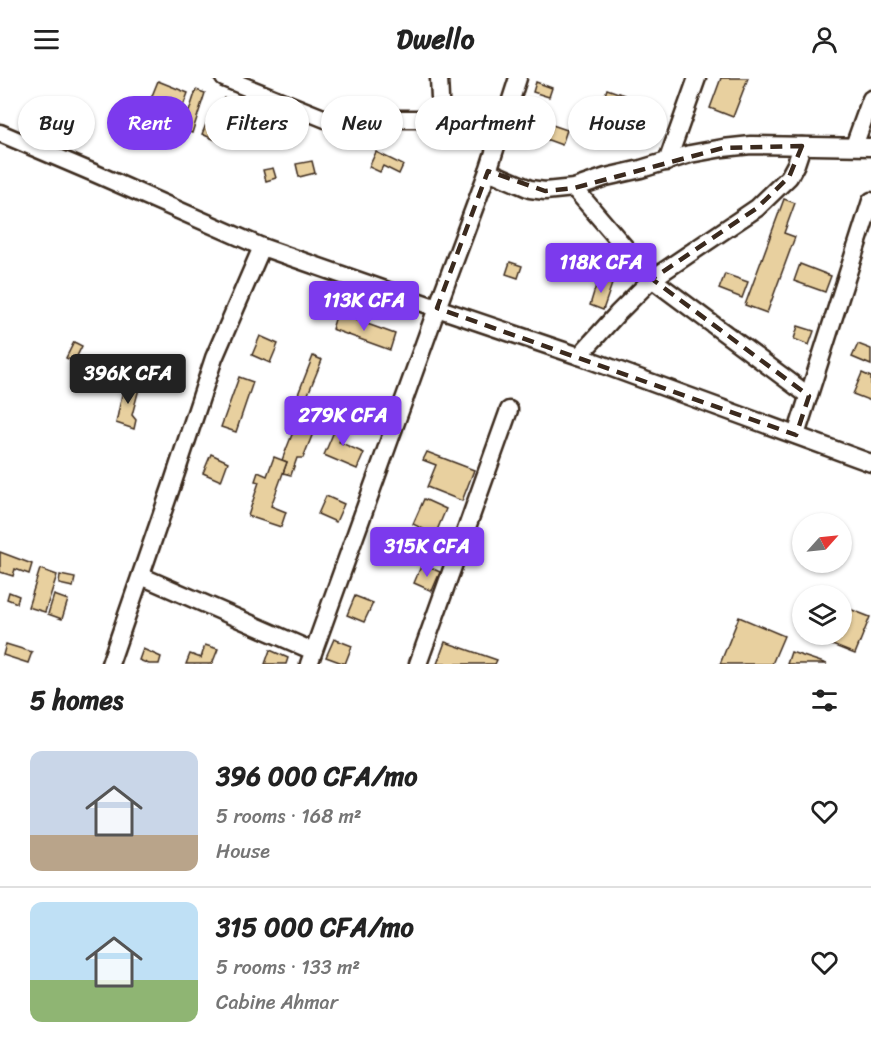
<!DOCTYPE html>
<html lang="en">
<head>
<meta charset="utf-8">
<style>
  :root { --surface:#fff; --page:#f6f6f6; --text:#222; --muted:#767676; --line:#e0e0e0; --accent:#7c3aed }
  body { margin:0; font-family:Sriracha,sans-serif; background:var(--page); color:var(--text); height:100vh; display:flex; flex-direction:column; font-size:22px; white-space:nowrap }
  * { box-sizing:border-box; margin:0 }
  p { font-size:20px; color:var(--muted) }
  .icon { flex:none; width:33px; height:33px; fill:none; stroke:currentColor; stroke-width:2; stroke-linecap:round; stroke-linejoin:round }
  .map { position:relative; height:586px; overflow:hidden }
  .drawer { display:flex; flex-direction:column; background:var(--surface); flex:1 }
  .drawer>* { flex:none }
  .hud { position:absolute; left:18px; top:18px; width:836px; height:54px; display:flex; gap:12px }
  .needle { width:39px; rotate:63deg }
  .tools { position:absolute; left:792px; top:435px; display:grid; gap:12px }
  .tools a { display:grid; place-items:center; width:60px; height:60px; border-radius:50%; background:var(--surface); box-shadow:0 2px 4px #0004; font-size:30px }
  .price { position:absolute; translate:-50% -51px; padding:0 14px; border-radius:6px; background:var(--accent); color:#fff; font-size:20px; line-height:39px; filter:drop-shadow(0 2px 3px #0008) }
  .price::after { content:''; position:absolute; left:50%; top:36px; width:18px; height:14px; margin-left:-9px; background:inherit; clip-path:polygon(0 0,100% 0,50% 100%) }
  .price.active { background:#222; color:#fff }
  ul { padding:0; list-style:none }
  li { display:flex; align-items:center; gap:18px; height:150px; padding:0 30px }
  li+li { border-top:2px solid var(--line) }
  li span { display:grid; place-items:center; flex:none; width:168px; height:120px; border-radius:12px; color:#555 }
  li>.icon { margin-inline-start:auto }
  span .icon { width:72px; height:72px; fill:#fffc; stroke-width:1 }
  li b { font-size:26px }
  h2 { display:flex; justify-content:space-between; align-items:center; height:72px; padding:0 30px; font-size:26px }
  .pill { padding:0 21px; border-radius:27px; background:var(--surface); box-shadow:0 2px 4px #0004; font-size:21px; line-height:54px }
  .pill.active { background:var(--accent); color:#fff }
  header { display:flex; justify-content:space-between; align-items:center; height:78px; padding:0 30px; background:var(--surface); font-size:27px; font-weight:700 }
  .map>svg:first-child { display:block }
  .building { fill:#e8d09f; stroke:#3b2a1e; stroke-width:1.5 }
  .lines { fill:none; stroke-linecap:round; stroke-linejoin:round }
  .minor-casing { stroke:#3b2a1e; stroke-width:21 }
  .minor { stroke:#fff; stroke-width:16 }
  .marked { fill:none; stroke:#3b2a1e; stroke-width:4.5; stroke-dasharray:12 8; stroke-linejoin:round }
</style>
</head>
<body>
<header><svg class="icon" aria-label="menu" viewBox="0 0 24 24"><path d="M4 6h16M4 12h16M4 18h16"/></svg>Dwello<svg class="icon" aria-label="person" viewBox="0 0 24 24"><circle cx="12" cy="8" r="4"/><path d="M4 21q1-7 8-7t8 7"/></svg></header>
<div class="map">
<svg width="871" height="586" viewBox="0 0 871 586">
  <rect width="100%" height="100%" fill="#fff"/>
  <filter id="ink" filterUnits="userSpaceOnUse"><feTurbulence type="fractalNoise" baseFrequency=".0167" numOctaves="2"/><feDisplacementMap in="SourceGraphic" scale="12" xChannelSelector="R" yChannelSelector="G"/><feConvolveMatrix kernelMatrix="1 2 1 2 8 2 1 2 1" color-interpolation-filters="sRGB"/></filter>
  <g filter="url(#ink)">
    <!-- building -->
    <g class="building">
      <path d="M721,0H748L733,39L710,30Z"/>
      <path d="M158,3L188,15L172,57L141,45Z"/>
      <path d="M536,4L552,10L549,19L533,14Z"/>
      <path d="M607,11L624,17L611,55L594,49Z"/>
      <path d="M196,12L205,15L192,55L183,52Z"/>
      <path d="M224,20L245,27L241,39L220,31Z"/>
      <path d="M523,37L567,52L562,67L518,51Z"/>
      <path d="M56,39L68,44L64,55L52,51Z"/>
      <path d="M207,44L225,51L220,64L202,56Z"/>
      <path d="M376,74L403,87L399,96L383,88L380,94L369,89Z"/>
      <path d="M312,83L315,95L299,99L296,86Z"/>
      <path d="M273,90L276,100L266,103L263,92Z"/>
      <path d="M784,121L795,125L784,155L795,159L767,235L745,227Z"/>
      <path d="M510,184L522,188L518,200L506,196Z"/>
      <path d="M800,186L831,198L825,214L794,203Z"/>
      <path d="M725,196L748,204L742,220L719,211Z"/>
      <path d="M598,201L612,206L603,232L590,227Z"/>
      <path d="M337,235L395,256L390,272L332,251Z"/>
      <path d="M798,248L814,253L809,267L794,261Z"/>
      <path d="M260,258L278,266L270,285L252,277Z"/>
      <path d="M74,264L82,268L74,284L66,280Z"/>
      <path d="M858,266L871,271V287L852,279Z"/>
      <path d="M313,278L322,282L306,321L297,319Z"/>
      <path d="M862,295L871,299V323L853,316Z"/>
      <path d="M239,299L253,304L236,354L221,349Z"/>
      <path d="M125,302L140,307L132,337L136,342L134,351L116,345Z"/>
      <path d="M306,321L324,328L303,380H297L291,397L283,395L287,384L282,382Z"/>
      <path d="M341,337L350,341L339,364L364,375L357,391L324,377Z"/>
      <path d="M427,374L474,392L462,423L427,409L436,387L423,382Z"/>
      <path d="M211,376L228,384L221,403L203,395Z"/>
      <path d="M274,379L287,384L271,428L286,434L281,449L248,438L259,404L255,403L258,394L267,398Z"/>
      <path d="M326,418L344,426L336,444L318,436Z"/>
      <path d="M424,421L446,431L435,457L413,446Z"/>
      <path d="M400,451L429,463L422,481L393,470Z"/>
      <path d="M0,474L32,486L29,496L15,491L13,498L0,494Z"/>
      <path d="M422,486L440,494L432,513L414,505Z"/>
      <path d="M40,491L57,497L45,534L28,529Z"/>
      <path d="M60,497L75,500L73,509L59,506Z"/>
      <path d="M9,514L19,518L17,525L7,521Z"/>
      <path d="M54,517L68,522L62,541L48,536Z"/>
      <path d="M355,518L373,525L364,544L347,537Z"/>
      <path d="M842,528L870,539L855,576L807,557L842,556Z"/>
      <path d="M739,539L784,558L772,586H720Z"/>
      <path d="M334,561L352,568L345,586L326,579Z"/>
      <path d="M445,564L497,582L495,586H437Z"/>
      <path d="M6,566L32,574L28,585L3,577Z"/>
      <path d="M205,567L218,571L212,586H186L190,576L201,580Z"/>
      <path d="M143,571L161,579L159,586H149L139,582Z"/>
      <path d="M270,572L288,580L286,586H265Z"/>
      <path d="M791,574L827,586H787Z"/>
    </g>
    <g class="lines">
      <!-- minor casing -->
      <g class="minor-casing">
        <g id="minor">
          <path d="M224,0L328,42L354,46L394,41H441L460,48L497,65"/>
          <path d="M439,0L441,41"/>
          <path d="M0,55L94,95L262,169L437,230L579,278L871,385"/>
          <path d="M854,68L871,21"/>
          <path d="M667,84L697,0"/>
          <path d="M488,93L530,111L545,113L574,110L606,99L641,91L690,76L723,70L751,67L871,69"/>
          <path d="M574,110L652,201L809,318"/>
          <path d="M579,278L617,236L652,201L757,130L789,99L796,86L802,68"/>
          <path d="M796,357L871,123"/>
          <path d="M141,498L313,573"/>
          <path d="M110,586L172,407L214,280L262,169"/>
          <path d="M309,586L437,230L488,93L518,0"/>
          <path d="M418,586L509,332"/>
        </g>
      </g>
      <!-- minor -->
      <use href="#minor" class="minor"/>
    </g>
  </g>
  <!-- marked area -->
  <path class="marked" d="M802,68L789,99L757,130L652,201L809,318L796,357L437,230L488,93L545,113L574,110L723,70Z"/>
</svg>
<div class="tools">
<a><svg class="needle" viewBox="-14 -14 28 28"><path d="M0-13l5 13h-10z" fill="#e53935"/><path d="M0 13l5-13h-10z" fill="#767676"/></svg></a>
<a><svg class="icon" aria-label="layers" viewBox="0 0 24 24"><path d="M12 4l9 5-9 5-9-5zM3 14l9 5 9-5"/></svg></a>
</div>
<b class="price" style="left:601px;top:216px">118K CFA</b>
<b class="price" style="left:364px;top:254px">113K CFA</b>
<b class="price active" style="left:128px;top:327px">396K CFA</b>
<b class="price" style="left:343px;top:369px">279K CFA</b>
<b class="price" style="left:427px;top:500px">315K CFA</b>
<div class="hud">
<a class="pill">Buy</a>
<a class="pill active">Rent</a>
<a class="pill">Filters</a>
<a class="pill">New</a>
<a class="pill">Apartment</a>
<a class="pill">House</a>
</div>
</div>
<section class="drawer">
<h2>5 homes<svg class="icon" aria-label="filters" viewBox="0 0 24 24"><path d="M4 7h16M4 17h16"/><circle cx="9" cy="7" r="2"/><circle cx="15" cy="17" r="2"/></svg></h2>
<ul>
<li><span style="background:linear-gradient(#c9d6e8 70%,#b9a48a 0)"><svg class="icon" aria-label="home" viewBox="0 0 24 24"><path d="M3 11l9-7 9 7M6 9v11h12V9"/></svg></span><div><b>396 000 CFA/mo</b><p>5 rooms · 168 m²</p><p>House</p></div><svg class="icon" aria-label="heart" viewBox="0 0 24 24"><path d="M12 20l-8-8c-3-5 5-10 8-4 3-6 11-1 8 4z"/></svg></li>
<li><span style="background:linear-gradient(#bfe0f5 65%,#8fb573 0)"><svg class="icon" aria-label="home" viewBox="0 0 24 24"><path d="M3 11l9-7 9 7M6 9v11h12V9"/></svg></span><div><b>315 000 CFA/mo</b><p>5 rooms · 133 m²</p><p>Cabine Ahmar</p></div><svg class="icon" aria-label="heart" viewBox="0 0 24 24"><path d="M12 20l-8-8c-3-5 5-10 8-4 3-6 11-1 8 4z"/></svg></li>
</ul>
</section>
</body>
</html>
